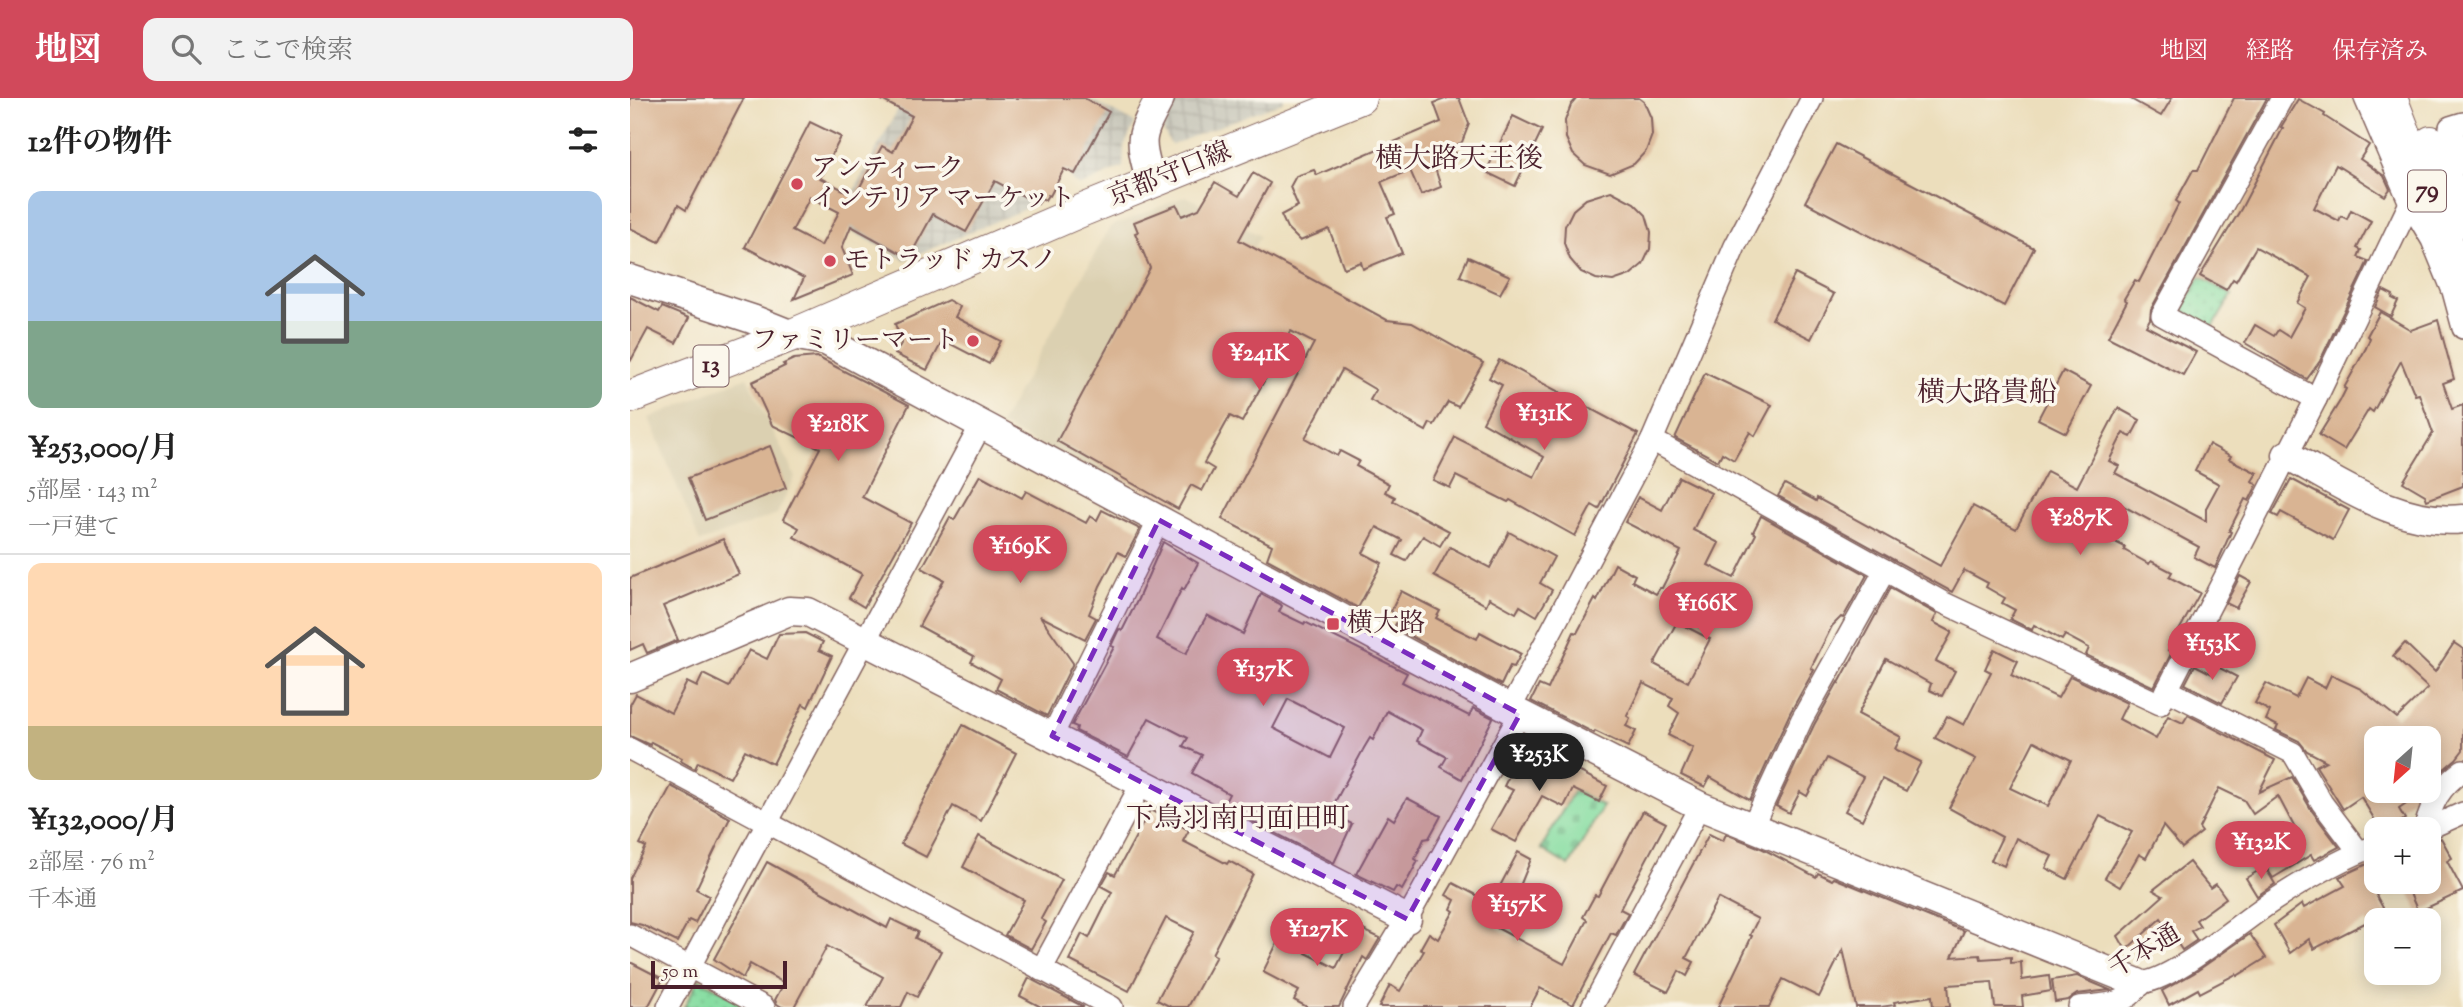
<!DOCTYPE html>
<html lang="ja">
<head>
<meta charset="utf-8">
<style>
  :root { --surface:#fff; --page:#f2f2f2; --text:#222; --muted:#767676; --line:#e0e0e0; --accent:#d1495b }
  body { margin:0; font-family:"Sorts Mill Goudy","Noto Serif JP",serif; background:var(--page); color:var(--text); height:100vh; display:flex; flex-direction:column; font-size:26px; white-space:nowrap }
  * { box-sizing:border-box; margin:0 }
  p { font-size:23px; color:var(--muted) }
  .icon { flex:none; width:38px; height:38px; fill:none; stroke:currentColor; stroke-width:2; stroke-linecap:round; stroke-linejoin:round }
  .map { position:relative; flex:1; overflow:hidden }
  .sheet { display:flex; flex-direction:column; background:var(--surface); width:630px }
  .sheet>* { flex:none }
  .needle { width:46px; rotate:207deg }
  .controls { position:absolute; left:1734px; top:628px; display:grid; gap:14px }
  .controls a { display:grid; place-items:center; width:77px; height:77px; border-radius:14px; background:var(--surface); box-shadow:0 4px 18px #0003; font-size:35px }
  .scale { position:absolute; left:21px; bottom:18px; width:136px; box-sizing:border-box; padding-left:7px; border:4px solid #4a1f2b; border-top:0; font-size:19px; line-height:24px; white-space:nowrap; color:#4a1f2b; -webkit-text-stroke:5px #fbf7ec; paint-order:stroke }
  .price { position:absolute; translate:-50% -60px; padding:0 16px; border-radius:24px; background:var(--accent); color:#fff; font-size:23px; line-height:46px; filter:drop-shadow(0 2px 4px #0008) }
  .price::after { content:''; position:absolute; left:50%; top:42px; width:21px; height:16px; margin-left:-10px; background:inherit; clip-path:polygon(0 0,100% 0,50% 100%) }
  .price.selected { background:#222; color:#fff }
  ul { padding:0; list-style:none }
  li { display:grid; align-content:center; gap:14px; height:371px; padding:0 28px }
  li+li { border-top:2px solid var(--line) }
  li span { display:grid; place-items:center; height:217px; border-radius:14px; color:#555 }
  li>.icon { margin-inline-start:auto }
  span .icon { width:126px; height:126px; fill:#fffc; stroke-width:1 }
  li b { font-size:30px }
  h2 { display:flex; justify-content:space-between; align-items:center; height:84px; padding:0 28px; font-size:30px }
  header { display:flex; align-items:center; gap:42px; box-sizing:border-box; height:98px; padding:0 35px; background:var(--accent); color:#fff }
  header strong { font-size:33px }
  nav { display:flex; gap:38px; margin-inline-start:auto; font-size:24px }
  .search { width:490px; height:63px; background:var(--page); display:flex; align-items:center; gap:18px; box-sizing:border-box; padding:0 24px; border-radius:14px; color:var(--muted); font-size:26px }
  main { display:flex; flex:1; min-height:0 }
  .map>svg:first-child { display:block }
  .built { fill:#dbd0b1 }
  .industrial { fill:url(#industrial-grid) }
  .grass { fill:url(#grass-dots); stroke:#687e66; stroke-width:2 }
  .cemetery { fill:url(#cemetery-stones); stroke:#687e66; stroke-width:2 }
  .building { fill:#d9b493; fill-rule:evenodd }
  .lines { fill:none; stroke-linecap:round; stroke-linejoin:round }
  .street-casing { stroke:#83625e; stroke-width:24 }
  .secondary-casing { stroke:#83625e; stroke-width:31 }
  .primary-casing { stroke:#83625e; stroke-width:34 }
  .street { stroke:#fff; stroke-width:21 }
  .secondary { stroke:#fff; stroke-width:28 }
  .primary { stroke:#fff; stroke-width:32 }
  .marked { fill:#7b2cbf; fill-opacity:0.2; stroke:#7b2cbf; stroke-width:5; stroke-dasharray:14 9; stroke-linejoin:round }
  .poi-dot { fill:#d1495b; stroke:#fbf7ec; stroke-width:2.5 }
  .labels { text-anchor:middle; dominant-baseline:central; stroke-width:7; stroke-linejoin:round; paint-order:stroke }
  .shield { fill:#fbf7ec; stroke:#7f6065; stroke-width:2 }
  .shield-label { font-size:24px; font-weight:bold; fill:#4a1f2b }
  .poi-label { font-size:26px; fill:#4a1f2b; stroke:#fbf7ec; text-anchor:start }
  .street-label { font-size:26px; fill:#4a1f2b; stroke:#fbf7ec }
  .neighbourhood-label { font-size:28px; fill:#4a1f2b; stroke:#fbf7ec }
</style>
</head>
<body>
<header>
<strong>地図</strong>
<div class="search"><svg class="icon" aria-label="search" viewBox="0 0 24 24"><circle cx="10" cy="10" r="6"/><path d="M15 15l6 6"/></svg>ここで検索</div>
<nav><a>地図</a><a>経路</a><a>保存済み</a></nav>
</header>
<main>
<section class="sheet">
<h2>12件の物件<svg class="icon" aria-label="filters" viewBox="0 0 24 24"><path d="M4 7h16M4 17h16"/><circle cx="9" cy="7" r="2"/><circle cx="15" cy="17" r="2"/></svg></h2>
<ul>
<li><span style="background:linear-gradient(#a9c7e8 60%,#7fa58c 0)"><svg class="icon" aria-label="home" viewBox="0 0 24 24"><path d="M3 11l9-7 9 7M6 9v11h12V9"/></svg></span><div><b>¥253,000/月</b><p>5部屋 · 143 m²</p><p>一戸建て</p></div></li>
<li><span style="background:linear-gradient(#ffd9b3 75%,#c2b280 0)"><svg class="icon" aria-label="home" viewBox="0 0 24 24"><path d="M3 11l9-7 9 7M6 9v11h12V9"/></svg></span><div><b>¥132,000/月</b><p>2部屋 · 76 m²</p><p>千本通</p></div></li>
</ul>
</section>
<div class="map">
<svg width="1833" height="909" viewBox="0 0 1833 909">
  <defs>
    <pattern id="industrial-grid" width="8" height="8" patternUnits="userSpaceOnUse" patternTransform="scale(1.75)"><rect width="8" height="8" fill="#c6c5b8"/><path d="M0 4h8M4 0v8" fill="none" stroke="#aca99e"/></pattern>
    <pattern id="grass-dots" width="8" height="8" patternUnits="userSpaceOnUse" patternTransform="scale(1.75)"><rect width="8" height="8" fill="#86dda1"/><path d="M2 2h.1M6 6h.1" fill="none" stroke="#75bd8b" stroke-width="1.8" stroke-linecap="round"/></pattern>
    <pattern id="cemetery-stones" width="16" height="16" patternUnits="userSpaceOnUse" patternTransform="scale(1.75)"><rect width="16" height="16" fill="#86dda1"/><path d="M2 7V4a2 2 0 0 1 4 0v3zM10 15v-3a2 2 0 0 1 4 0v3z" fill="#75bd8b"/></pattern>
  </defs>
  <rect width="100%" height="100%" fill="#fbf7ec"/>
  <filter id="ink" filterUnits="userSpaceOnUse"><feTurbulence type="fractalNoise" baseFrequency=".0143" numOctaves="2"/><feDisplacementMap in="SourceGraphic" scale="14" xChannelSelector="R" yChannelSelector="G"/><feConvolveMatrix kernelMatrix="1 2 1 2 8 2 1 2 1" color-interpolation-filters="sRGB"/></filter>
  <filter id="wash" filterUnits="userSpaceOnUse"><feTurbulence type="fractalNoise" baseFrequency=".00686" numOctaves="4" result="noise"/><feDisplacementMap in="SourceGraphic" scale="28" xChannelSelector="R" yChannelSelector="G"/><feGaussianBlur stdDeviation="1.57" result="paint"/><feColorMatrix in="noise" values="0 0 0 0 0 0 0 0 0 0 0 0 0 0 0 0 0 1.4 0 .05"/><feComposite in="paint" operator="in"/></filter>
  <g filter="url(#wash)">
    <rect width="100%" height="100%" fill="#ecdebc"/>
    <!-- built -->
    <g class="built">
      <path d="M556,98L630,138L495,391L370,327L480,129Z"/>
      <path d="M117,279L165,379L147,416L70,444L19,320Z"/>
    </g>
    <!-- industrial -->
    <g class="industrial">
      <path d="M377,0H458L505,25L494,48L493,69L451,88L443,84L439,75L384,47Z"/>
      <path d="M548,0H654L652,4L541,47L532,30Z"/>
      <path d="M268,11L283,18L343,72L406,106L275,162L207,125Z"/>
    </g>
    <!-- grass -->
    <g class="grass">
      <path d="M1570,179L1602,197L1580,234L1559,222L1553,210Z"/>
      <path d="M69,881L122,909H54Z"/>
    </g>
    <!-- cemetery -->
    <path class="cemetery" d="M944,692L973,708L939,768L911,751Z"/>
    <g id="blocks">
      <!-- building -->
      <g class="building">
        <path d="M0,0H114L56,112L48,107L29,144L0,130Z"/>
        <path d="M248,0H454L479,14L445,76L434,71L420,98L418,97L415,102L411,100L408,106L365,83L336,134L303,116L279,160L221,128L212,150L223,177L164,201L174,180L115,149L180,24L211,39L190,80L225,98L252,48L263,54L282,18ZM180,99L209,114L191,148L162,133Z"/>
        <path d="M818,0H829L839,26L832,44L823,49L828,61L805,70L811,89L791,97L780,72L751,84L765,116L757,119L772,155L733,171L731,164L714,170L699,131L670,143L657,130L651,117L668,108L660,89L666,78L684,72L687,77L811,24L804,5Z"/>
        <path d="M947,0H1009L1014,4L1021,20L1022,37L1016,53L1004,66L980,76L955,67L943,56L936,40L935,23L941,7Z"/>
        <path d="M1499,0H1542L1531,18Z"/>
        <path d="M1604,0H1637L1521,211L1520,221L1516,228L1566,254L1553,277L1478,239L1497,203L1494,201L1505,182L1509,184L1549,105L1546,103L1563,72H1568Z"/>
        <path d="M1668,1L1695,16L1694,18L1739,47L1730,61L1754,78L1760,91L1755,98L1706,67L1684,110L1709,123L1711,118L1717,121L1721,112L1741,123L1727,150L1731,152L1728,159L1738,163L1690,263L1677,281L1615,245L1625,227L1644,238L1648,232L1659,239L1675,210L1667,205L1681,179L1626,149L1606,183L1603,181L1596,192L1570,178L1611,111L1653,30L1651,29Z"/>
        <path d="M883,18L912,32L885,88L856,74Z"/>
        <path d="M1206,46L1404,150L1374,208L1175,104Z"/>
        <path d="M623,75L640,85L609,142L757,222L782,225L853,265L828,309L818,304L804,327L800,325L796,333L740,302L746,292L712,272L675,340L707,358L710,353L729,363L726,368L759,386L755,394L765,399L763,403L819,433L810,448L793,438L776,463L764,457L772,442L747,429L733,455L752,465L728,510L637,461L642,447L592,421L684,245L661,233L612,324L600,318L574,365L584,371L572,393L561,387L548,411L427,343L520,170L505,135L508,134L504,124L547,107L552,118L569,111L585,84L609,98Z"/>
        <path d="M981,93L1004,105L1016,117L1021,134L1020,151L1013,166L1000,177L983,183L966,181L951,174L940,161L934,145L935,128L943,112L956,101Z"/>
        <path d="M838,159L880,178L870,196L830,178Z"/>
        <path d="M1165,176L1204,196L1181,241L1142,221Z"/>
        <path d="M1753,192L1763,197L1762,200L1768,203L1761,218L1745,209Z"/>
        <path d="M0,199L29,214L32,209L59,220L46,245L18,231L0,264Z"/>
        <path d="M318,202L330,209L325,219L371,243L359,266L313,242L297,272L265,256L272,244L265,226Z"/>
        <path d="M1750,214L1781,232L1808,222L1824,281L1813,285L1822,311L1833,307V388L1797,402L1795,397L1773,384L1803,335L1789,296L1785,297L1771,263L1743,314L1739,311L1714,352L1689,337L1710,303L1716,291L1714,290L1736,250L1740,240L1737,238Z"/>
        <path d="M187,259L279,307L232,399L281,425L234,509L219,500L232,476L164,439L169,430L153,421L190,350L142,327L122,284L155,268L153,266L164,261Z"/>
        <path d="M869,262L1008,336L969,411L962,407L945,438L880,402L878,404L826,378L820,390L803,382L825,339L904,379L914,359L853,324L872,287L859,280Z"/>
        <path d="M1433,273L1461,288L1436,335L1408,321Z"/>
        <path d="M1075,275L1142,307L1125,338L1120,334L1104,362L1092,355L1088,363L1045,340Z"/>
        <path d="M1488,310L1510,322L1501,339L1493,335L1479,363L1489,368L1485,375L1576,423V410L1589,386L1565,373L1579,346L1601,358L1599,361L1627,375L1622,383L1627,387L1619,403L1615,401L1599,433L1601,434L1585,470L1564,459L1569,449L1475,398L1461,422L1466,425L1462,432L1495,449L1494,452L1519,466L1521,463L1542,474L1539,479L1570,495L1538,552L1542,554L1524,589L1456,557L1459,550L1435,537L1432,542L1404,527L1402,532L1380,521L1385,512L1372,505L1375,500L1356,489L1358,485L1334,472L1322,494L1148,398L1155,386L1186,403L1187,400L1310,468L1343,408L1386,431L1417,373L1447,389Z"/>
        <path d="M140,348L156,390L75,422L58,380Z"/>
        <path d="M350,377L392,400L396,393L456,425L460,418L467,422L472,412L510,431L496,458L488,454L470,488L459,516L466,520L455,541L410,518L443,565L417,618L366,591L371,581L341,564L344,558L289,528L314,482L292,470L320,419L324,422Z"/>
        <path d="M1049,379L1081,395L1063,432L1089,445L1078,467L1104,480L1126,436L1123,434L1131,418L1237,477L1213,520L1211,519L1202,528L1181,570L1184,572L1160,615L1120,702L1080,679L1075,689L1051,677L1063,650L1038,637L1049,615L1039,608L1043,600L1013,585L997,618L1000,620L996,628L1006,633L998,649L965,633L964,635L901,603L909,587L918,591L944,534L947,535L965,501L967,503L985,466L1005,477L1002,483L1026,496L1030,490H1032L1051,453L995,424L1008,399L1032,412ZM1047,524L1080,541L1058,584L1024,566Z"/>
        <path d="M1661,381L1719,412L1703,442L1651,414L1648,419L1642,416Z"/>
        <path d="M879,434L924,459L910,485L922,492L907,518L890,508L886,515L859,500L856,507L804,478L820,449L860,470Z"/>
        <path d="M93,441L109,476L33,508L48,542L17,555L13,546L0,552V480Z"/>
        <path d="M533,444L568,465L554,492L552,490L527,541L556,556L577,517L613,536L631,496L650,506L652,508L649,514L674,526L675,524L777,575L772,584L839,618L843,610L863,620L832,681L811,669L817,659L787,643L792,632L757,613L743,642L740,640L734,650L699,715L722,726L704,765L593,708L599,696L562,675L572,657L553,648L558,640L519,620L498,659L446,633L447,629L442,627L484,549L481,548L489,531L492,533L508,501ZM658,601L715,630L700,660L643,630Z"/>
        <path d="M1610,478L1621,484L1606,510L1596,505Z"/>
        <path d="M1260,490L1307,516L1303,524L1322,534L1306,563L1325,573L1312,598L1299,592L1301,586L1256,561L1228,616L1271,639L1265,651L1291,664L1276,693L1252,681L1232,722L1215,713L1233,679L1197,660L1177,698L1170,694L1159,715L1146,708L1184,627L1208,584L1209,585Z"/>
        <path d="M771,493L810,513L806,520L817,526L847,541L850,534L891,556L884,569L880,568L871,587L764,529L770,518L761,513Z"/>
        <path d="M175,535L193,544L189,552L202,558L178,609L173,606L143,666L115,652L100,680L68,664L65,671L51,663L52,660L21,644L20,647L0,638V607L6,596L41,615L57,584L67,589L73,576L99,589L119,552L137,561L149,536Z"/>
        <path d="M1775,545L1805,574L1824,545L1833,551V652L1826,661L1807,677L1799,671V640H1746V693H1795L1769,711L1775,721L1757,732H1751L1731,699L1713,711L1686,668L1696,663L1677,653L1669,643L1646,632L1648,628L1636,622L1640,613L1625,605L1636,585L1666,600L1676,580L1695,590L1701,577L1731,591L1767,620L1798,590L1763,558Z"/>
        <path d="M1364,551L1388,563L1381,577L1428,600L1440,578L1497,605L1489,621L1526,641L1538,618L1553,625L1558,617L1645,662L1629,694L1662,679L1682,713L1709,749L1684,762L1681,757L1643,780L1630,760L1667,734L1648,698L1623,716L1614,702L1589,690L1569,730L1572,734L1552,750L1533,728L1516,760L1509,756L1490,789L1475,780L1502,734L1470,718L1437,781L1416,770L1422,758L1386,740L1374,768L1361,762L1372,739L1319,710L1346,661L1305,640L1317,618L1334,627L1361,574L1355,571ZM1404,643L1441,662L1418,708L1380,690Z"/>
        <path d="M1565,567L1582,576L1586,568L1607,579L1592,605L1555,586Z"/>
        <path d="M333,627L386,655L351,723L323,708L296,759L271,746Z"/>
        <path d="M891,654L936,677L941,669L977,688L969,704L943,691L934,709L912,698L886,744L861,731L883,692L874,688Z"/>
        <path d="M41,688L100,720L66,791L79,798L65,825L59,822L47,844L12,827L0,824V780L16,749L10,746Z"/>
        <path d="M777,700L811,718L799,740L794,741L785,761L788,763L772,792L766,789L763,794L726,776L758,718L764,722Z"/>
        <path d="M520,712L559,732L553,743L597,766L599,763L623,776L582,856L586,858L558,909H541L527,902L564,834L536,820L499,893L439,862L452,836L459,840L482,794L471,788L479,774L485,777Z"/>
        <path d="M1013,713L1036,725L990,811L998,815L986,837L981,835L943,907L910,890L900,909H749L760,887L770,893L794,853L790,851L799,835L808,841L824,813L821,811L825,802L816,797L823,785L861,805L888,754L901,761L888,793L886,792L867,830L934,866L957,822L953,819L965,797L968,798Z"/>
        <path d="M1079,736L1093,743L1096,736L1133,751L1186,779L1188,775L1202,782L1204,780L1334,833L1322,859L1350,857L1351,861L1381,859V865L1391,864L1392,882L1419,878L1421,893L1392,898L1393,909H1365L1362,884L1318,887L1320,909H1303L1302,898L1264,904L1265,907L1250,909H1226L1213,851L1189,899L1153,881L1139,909H1088L1122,838L1120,837L1128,821L1088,800L1056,860L1064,864L1057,878L1049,873L1038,894L1004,877Z"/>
        <path d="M349,738L432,782L411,821L416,824L401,851L375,837L394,802L333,769Z"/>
        <path d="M1811,740L1822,760L1817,763L1833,793L1788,814L1775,784H1799V746Z"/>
        <path d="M1746,762V784H1769L1746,797L1759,821L1746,822V828L1740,831L1737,824L1684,851L1679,841L1660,855L1644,827L1672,806L1674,810L1715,788L1709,779Z"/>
        <path d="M137,764L257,830L261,821L288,834L285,840L311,853L287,899L278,894L271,909H237L253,879L197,848L164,909H152L147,906L145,902L154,885L120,866L113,880L84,861Z"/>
        <path d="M1559,764L1580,790L1586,786L1596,800L1566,822L1570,828L1561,833L1567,842L1552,852L1531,820L1496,852L1488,838L1533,798L1523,792Z"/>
        <path d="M1635,769L1645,786L1627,798L1616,780Z"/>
        <path d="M656,827L683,841L676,855L706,870L727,829L750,840L737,862L733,859L709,909H677L664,902L669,893L633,874Z"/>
        <path d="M1620,836L1636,860L1607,878L1606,876L1570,895L1568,891L1539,907L1532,893L1564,875Z"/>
        <path d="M0,864L33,881L18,909H0Z"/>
        <path d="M1447,878L1480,892L1447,896L1438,902L1425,904L1422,882Z"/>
        <path d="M399,880L404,883L454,909H411L390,898Z"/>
      </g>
    </g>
  </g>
  <g filter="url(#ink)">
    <use href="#blocks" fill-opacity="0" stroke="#83625e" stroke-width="2"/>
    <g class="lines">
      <!-- street casing -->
      <g class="street-casing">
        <g id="street">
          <path d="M1735,0L1780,105L1802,142L1823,193L1833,230"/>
          <path d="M1833,25L1820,29L1833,66"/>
          <path d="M1686,301L1780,105"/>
          <path d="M1022,342L1312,504L1530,606L1686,301L1532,217L1652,0"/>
          <path d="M1537,592L1663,655L1692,705L1729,754"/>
          <path d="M880,611L1022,342L1105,148L1182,0"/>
          <path d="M422,638L529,422"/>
          <path d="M0,651L482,909"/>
          <path d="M1122,729L1172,621L1255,472"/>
          <path d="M1794,732C1803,703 1809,690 1833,672"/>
          <path d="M1795,732L1833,715"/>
          <path d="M0,837L134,909"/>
          <path d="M411,872L512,685"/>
          <path d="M38,909L351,327"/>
          <path d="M724,909L777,821L890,616"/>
          <path d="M962,909L1070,708"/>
          <path d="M1449,909C1469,906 1502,908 1508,885C1542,885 1611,823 1643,803C1675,782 1711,760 1746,748"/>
        </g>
      </g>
      <!-- secondary casing -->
      <g class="secondary-casing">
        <g id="secondary">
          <path d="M521,85C509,40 508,42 530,0"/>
          <path d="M0,181L122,221L162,237L196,243L890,616L1070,708L1508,885"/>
          <path d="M1657,357C1711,386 1769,428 1833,421"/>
          <path d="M0,580L159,513L178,514L777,821"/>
        </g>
      </g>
      <!-- primary casing -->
      <g class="primary-casing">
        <g id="primary">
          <path d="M1761,0L1833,186"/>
          <path d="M1801,44L1833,123"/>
          <path d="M0,299L162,237L453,112L730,0"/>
        </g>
      </g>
      <!-- street -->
      <use href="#street" class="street"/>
      <!-- secondary -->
      <use href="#secondary" class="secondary"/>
      <!-- primary -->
      <use href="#primary" class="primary"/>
    </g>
  </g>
  <!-- marked area -->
  <path class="marked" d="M529,422L890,616L777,821L422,638Z"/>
  <!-- markers -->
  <g class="poi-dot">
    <circle cx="167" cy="86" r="7"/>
    <circle cx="200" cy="163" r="7"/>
    <circle cx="343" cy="243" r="7"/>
    <rect x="696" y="519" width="14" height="14" rx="3.5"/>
  </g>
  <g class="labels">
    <!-- shield labels -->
    <g class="shield">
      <rect x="1778" y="72.5" width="38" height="41" rx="5"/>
      <rect x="63.5" y="247.5" width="35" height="41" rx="5"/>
    </g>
    <g class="shield-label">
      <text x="1797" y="93">79</text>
      <text x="81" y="268">13</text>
    </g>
    <!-- poi labels -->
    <g class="poi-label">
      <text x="181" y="71">アンティーク<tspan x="181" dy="30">インテリア マーケット</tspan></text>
      <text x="214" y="163">モトラッド カスノ</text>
      <text x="329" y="243" text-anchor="end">ファミリーマート</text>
      <text x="717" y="526">横大路</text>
    </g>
    <!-- street labels -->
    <g class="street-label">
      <text transform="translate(540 77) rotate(-22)">京都守口線</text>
      <text transform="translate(1515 854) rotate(-31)">千本通</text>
    </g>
    <!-- neighbourhood labels -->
    <g class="neighbourhood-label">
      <text x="829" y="62">横大路天王後</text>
      <text x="1357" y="296">横大路貴船</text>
      <text x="608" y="722">下鳥羽南円面田町</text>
    </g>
  </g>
</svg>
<div class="controls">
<a><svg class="needle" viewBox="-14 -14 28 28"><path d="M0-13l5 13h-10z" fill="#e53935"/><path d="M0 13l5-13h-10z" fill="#767676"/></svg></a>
<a>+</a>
<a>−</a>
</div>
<div class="scale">50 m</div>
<b class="price" style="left:629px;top:294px">¥241K</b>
<b class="price" style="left:914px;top:354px">¥131K</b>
<b class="price" style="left:208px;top:365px">¥218K</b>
<b class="price" style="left:1450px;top:459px">¥287K</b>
<b class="price" style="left:390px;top:487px">¥169K</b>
<b class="price" style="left:1076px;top:544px">¥166K</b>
<b class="price" style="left:1582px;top:584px">¥153K</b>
<b class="price" style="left:633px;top:610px">¥137K</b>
<b class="price selected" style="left:909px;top:695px">¥253K</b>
<b class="price" style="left:1631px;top:783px">¥132K</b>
<b class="price" style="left:887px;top:845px">¥157K</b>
<b class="price" style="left:687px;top:870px">¥127K</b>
</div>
</main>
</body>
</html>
